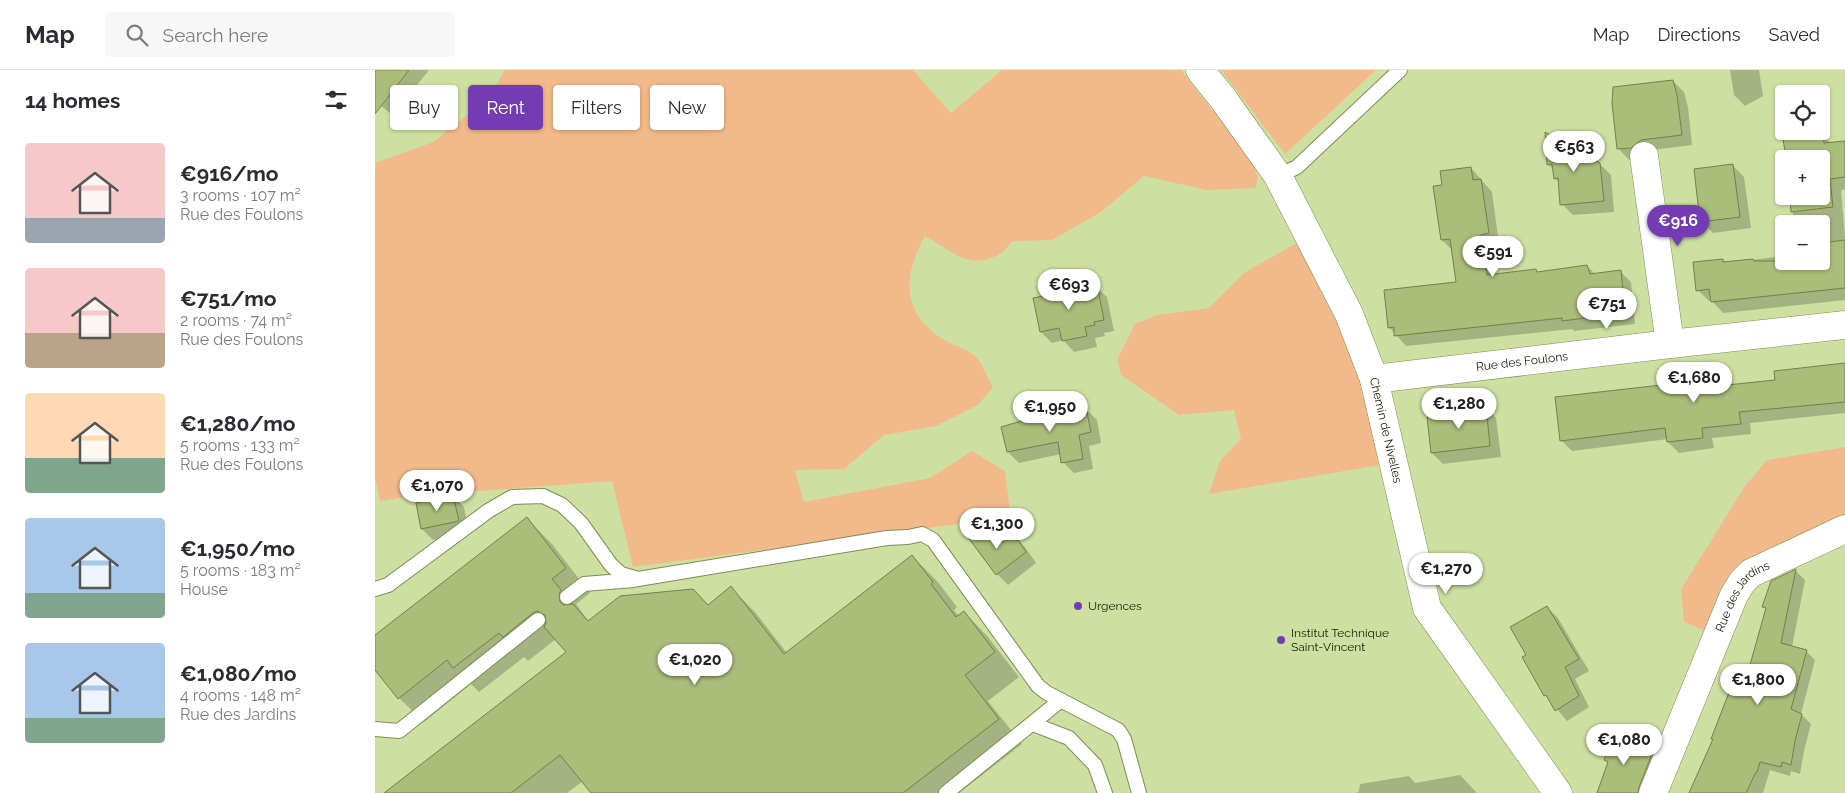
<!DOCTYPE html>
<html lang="en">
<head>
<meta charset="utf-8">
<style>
  :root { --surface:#fff; --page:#f7f7f7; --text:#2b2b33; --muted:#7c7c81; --line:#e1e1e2; --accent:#733cb3 }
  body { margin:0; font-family:Raleway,sans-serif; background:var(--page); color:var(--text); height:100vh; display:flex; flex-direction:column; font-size:19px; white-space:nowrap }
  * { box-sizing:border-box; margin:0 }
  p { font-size:16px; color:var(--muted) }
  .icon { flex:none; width:28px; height:28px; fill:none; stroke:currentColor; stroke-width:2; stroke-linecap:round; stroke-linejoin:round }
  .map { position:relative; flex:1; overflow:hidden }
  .panel { display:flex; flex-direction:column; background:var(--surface); width:375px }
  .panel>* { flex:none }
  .top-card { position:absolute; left:15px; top:15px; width:475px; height:45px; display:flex; gap:10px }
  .fabs { position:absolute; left:1400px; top:15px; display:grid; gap:10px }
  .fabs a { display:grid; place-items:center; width:55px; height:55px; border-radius:5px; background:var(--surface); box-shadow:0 1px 4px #0004; font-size:25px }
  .price { position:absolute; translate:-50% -42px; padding:0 11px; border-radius:18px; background:#fff; color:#222; font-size:16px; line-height:32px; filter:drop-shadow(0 1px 2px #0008) }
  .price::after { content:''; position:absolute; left:50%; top:30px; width:15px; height:11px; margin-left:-8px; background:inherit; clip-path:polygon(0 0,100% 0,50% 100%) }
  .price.active { background:var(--accent); color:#fff }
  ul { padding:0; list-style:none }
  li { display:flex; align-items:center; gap:15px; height:125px; padding:0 25px }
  li span { display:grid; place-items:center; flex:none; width:140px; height:100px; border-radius:5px; color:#555 }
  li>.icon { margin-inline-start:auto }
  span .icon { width:60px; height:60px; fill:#fffc; stroke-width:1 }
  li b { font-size:21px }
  h2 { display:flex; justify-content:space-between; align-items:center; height:60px; padding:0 25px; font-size:21px }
  .pill { padding:0 18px; border-radius:5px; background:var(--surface); box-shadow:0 1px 4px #0004; font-size:18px; line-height:45px }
  .pill.active { background:var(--accent); color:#fff }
  header { display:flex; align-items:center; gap:30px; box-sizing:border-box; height:70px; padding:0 25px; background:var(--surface); border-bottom:1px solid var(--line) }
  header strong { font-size:24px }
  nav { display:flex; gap:28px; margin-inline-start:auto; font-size:18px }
  .search { width:350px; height:45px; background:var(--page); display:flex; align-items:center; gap:12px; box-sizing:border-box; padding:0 18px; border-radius:5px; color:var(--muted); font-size:19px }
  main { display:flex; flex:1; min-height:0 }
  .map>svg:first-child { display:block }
  .green { fill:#f2ba8a }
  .shadow { fill:#0003 }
  .building { fill:#aabd79; stroke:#738247 }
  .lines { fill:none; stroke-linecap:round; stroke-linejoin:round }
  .service-casing { stroke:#7e8e53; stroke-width:16 }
  .minor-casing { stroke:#7e8e53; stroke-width:29 }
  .service { stroke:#fff; stroke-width:14 }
  .minor { stroke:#fff; stroke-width:28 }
  .poi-dot { fill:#733cb3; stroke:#cee0a1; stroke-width:2 }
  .labels { text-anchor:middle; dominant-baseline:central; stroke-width:4.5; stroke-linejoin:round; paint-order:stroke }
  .street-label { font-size:12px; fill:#171c05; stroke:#cee0a1 }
  .poi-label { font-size:12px; fill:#171c05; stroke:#cee0a1; text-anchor:start }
</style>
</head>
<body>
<header>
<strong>Map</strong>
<div class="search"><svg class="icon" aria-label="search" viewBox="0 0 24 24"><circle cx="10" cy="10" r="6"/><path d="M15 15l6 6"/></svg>Search here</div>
<nav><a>Map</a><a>Directions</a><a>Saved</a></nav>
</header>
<main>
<section class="panel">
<h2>14 homes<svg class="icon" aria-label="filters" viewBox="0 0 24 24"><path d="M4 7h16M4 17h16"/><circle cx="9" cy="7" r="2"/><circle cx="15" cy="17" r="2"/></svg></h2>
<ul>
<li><span style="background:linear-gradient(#f6c9c9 75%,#9aa5b1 0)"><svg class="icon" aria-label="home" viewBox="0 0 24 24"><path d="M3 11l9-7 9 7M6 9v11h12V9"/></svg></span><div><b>€916/mo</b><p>3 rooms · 107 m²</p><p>Rue des Foulons</p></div></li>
<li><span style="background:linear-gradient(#f6c9c9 65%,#b9a48a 0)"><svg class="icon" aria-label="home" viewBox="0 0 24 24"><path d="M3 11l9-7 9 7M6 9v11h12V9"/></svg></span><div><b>€751/mo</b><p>2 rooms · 74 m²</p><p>Rue des Foulons</p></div></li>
<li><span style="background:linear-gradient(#ffd9b3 65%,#7fa58c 0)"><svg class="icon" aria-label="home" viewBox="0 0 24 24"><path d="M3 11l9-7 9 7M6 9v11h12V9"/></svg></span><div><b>€1,280/mo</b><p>5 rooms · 133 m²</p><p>Rue des Foulons</p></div></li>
<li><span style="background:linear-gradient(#a9c7e8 75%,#7fa58c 0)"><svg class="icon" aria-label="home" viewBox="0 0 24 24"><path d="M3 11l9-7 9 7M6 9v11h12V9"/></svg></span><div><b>€1,950/mo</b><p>5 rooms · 183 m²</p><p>House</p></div></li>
<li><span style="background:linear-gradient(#a9c7e8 75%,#7fa58c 0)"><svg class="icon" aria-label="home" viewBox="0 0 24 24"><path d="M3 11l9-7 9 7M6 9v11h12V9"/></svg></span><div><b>€1,080/mo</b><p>4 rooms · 148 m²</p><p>Rue des Jardins</p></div></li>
</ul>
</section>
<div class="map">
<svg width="1470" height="723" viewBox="0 0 1470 723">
  <rect width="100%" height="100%" fill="#cee0a1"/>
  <!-- green -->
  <g class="green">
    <path d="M130,0H538L576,43L627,0H806L871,83L883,106L881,118L832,120L769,106L726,142L677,170L638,171C633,176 627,184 621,186C591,200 575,179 550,166C528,205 526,241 566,268C576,275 591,278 600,286C607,292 613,309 618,317L603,335L561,356L509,365L469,399L420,400L429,432L555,408L597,381L630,401L636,447L258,497L237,411L38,426L5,431L0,407V93L58,72L113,29Z"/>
    <path d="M846,0H1001L910,84Z"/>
    <path d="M925,171L967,256L987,317L1005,395L834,424L845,391L866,369L859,340L804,345L746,305L742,290L760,254L782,245L834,238L869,203Z"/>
    <path d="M1470,377V450L1380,491L1334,563L1309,552L1306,519L1370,416L1392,390Z"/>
  </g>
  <!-- shadow -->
  <g class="shadow">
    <path d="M0,0H54L27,34L16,44L0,31Z"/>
    <path d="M1355,0H1384L1388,26L1370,36L1359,25Z"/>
    <path d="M1298,11L1309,22L1313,37L1317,75L1277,80L1267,88L1254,90L1244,79Z"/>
    <path d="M1172,64L1225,94L1236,105L1239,142L1198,145L1187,134L1185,113L1180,108L1179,100L1173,94Z"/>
    <path d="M1448,65L1456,74H1470V119L1466,120L1470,166V230L1348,243L1337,231H1334L1323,220L1347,190L1351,193L1409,186V191H1446V154H1419L1416,126H1446Z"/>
    <path d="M1358,96L1369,107L1376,158L1338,163L1327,152L1321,100Z"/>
    <path d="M1096,98L1117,122L1124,174L1116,175L1121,205L1161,201L1164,203L1212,196L1220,204L1245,201L1256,212L1260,254L1199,261L1197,259L1031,276L1014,257L1082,214L1077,180L1067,170L1068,116Z"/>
    <path d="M700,216L704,220L721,217L732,227L739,261L729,263L730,266L720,268L722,277L699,282L688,270L677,273L666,262L660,229L680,225Z"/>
    <path d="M1470,294V343L1375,353L1376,364L1337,368L1339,378L1304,383L1293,372V369L1197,381L1186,370L1313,313L1319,320L1401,311Z"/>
    <path d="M1110,337L1121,348L1126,387L1068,394L1057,383L1053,348L1085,344Z"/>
    <path d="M711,339L722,350L726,373L714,376L718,399L699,403L688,392L686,384L644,393L633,382L627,358Z"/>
    <path d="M78,426L89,437L94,462L58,470L47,459L42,434Z"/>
    <path d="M152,449L177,474L215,523L201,534L214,552L333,536L356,518L380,542L412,583L537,486L562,511L582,537L579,540L584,546L589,542L613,567L644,607L613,631L647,674L584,723H218L208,711L192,723H11L193,583L181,569L153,591L149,587L104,622L96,614L49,652L24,628L0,598V567Z"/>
    <path d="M618,462L629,473L639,466L650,477L661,493L633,515L622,504Z"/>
    <path d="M1421,501L1430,510L1417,577L1431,581L1440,590L1426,644L1436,654L1429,681L1425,704L1416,701L1415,706L1395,700L1388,723H1316L1370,617L1392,540L1389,536L1397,512Z"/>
    <path d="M1172,537L1183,548L1214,601L1200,609L1214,637L1192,651L1170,625L1153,585Z"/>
    <path d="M1261,670L1287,691L1274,723H1223L1234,693L1230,690Z"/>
    <path d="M1085,705L1102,723H981L984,721L985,714L1034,706L1040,713Z"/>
  </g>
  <!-- building -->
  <g class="building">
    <path d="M0,0H34L0,44Z"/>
    <path d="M1298,10L1302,25L1307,65L1266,70L1256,78L1242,79L1237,33L1238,17Z"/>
    <path d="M1170,62L1225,93L1229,131L1185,135L1183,108L1179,109L1177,94L1172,95Z"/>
    <path d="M1448,64L1449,73L1470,71V107L1455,109L1458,137L1416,142L1415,126H1446V89H1411L1408,68Z"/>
    <path d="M1358,94L1365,147L1325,152L1319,99Z"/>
    <path d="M1096,97L1098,110L1106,109L1114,163L1106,165L1112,205L1161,199L1162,202L1212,195L1215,204L1246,200L1250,243L1187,251V248L1019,266V257L1013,258L1009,220L1081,212L1075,169L1066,170L1058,116L1067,115L1065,101Z"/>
    <path d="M1470,170V218L1336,232L1334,219L1321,221L1318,192L1348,189V192L1378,189L1379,191H1446V173Z"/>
    <path d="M701,215L702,219L722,215L729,250L719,252L720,255L710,257L712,266L687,271L684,258L665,262L658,228L678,224L677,220Z"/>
    <path d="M1470,293V332L1364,342L1366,354L1327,358L1328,368L1292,372L1290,358L1185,371L1180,327L1313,312L1314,319L1400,310L1399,301Z"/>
    <path d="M1111,336L1115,376L1056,383L1052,347L1083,343L1082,339Z"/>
    <path d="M711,338L716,362L704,365L708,389L686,393L683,372L632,382L626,357L663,346Z"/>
    <path d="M78,425L84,451L46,459L41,433Z"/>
    <path d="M152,447L191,498L177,509L186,520L184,524L185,532L189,535L198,534L213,551L245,526L318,519L333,535L356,516L409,584L537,485L558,512L556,514L581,547L589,541L620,582L590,605L624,649L528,723H216L185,685L136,723H9L191,582L169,557L171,553L170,545L162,541L158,543L128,567L124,563L78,598L72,590L23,629L0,600V565Z"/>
    <path d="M619,461L628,473L639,464L651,482L621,505L592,466Z"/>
    <path d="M1421,499L1406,573L1432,580L1416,639L1427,644L1420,671L1416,695L1407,692L1406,697L1385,692L1382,702H1381L1371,723H1314L1338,669H1336L1358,612L1369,616L1391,538L1387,537L1396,511Z"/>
    <path d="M1172,536L1204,589L1190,597L1204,626L1180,641L1171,625L1169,626L1147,587L1151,585L1135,557Z"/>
    <path d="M1240,661L1262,669L1260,673L1278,681L1264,717L1263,723H1222L1233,692L1229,690Z"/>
  </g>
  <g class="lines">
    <!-- service casing -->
    <g class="service-casing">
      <g id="service">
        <path d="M903,106L922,97L1025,0"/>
        <path d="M0,519L13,515L113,441L137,427L168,426L187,435L206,453L236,495L246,504L263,509L512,468L533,467L547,464L558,470L663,616L672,623L743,660L749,669L764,723"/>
        <path d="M192,527L209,514L259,510"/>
        <path d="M658,654L694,668L720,695L730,723"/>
        <path d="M0,659L24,661L163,550"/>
        <path d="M571,723L686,630"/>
      </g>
    </g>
    <!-- minor casing -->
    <g class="minor-casing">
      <g id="minor">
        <path id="s1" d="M825,0L849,30L903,106L974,244L999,309L1052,538L1183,723"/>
        <path d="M1269,86L1295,274"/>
        <path id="s2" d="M999,309L1295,274L1470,255"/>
        <path id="s3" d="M1278,723L1359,525L1367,512L1376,503L1470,459"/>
      </g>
    </g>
    <!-- service -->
    <use href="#service" class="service"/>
    <!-- minor -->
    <use href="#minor" class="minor"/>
  </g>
  <!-- markers -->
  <g class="poi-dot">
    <circle cx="703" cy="536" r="5"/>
    <circle cx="906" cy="570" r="5"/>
  </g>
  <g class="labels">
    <!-- street labels -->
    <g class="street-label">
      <text stroke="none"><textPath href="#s2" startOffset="149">Rue des Foulons</textPath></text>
      <text stroke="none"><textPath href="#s1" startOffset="409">Chemin de Nivelles</textPath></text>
      <text stroke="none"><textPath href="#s3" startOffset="218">Rue des Jardins</textPath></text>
    </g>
    <!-- poi labels -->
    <g class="poi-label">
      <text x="713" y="536">Urgences</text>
      <text x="916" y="563">Institut Technique<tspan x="916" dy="14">Saint-Vincent</tspan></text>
    </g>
  </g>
</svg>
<div class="fabs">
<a><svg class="icon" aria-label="locate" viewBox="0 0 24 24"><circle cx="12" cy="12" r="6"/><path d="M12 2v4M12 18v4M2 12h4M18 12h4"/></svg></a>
<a>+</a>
<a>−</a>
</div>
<b class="price" style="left:1199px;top:103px">€563</b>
<b class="price active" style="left:1303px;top:177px">€916</b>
<b class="price" style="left:1118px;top:208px">€591</b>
<b class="price" style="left:694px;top:241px">€693</b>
<b class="price" style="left:1232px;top:260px">€751</b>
<b class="price" style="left:1319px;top:334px">€1,680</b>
<b class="price" style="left:1084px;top:360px">€1,280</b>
<b class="price" style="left:675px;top:363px">€1,950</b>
<b class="price" style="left:62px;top:442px">€1,070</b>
<b class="price" style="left:622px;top:480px">€1,300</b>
<b class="price" style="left:1071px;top:525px">€1,270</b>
<b class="price" style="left:320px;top:616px">€1,020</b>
<b class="price" style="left:1383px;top:636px">€1,800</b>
<b class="price" style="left:1249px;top:696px">€1,080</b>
<div class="top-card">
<a class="pill">Buy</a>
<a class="pill active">Rent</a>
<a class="pill">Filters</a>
<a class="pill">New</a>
</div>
</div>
</main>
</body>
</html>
